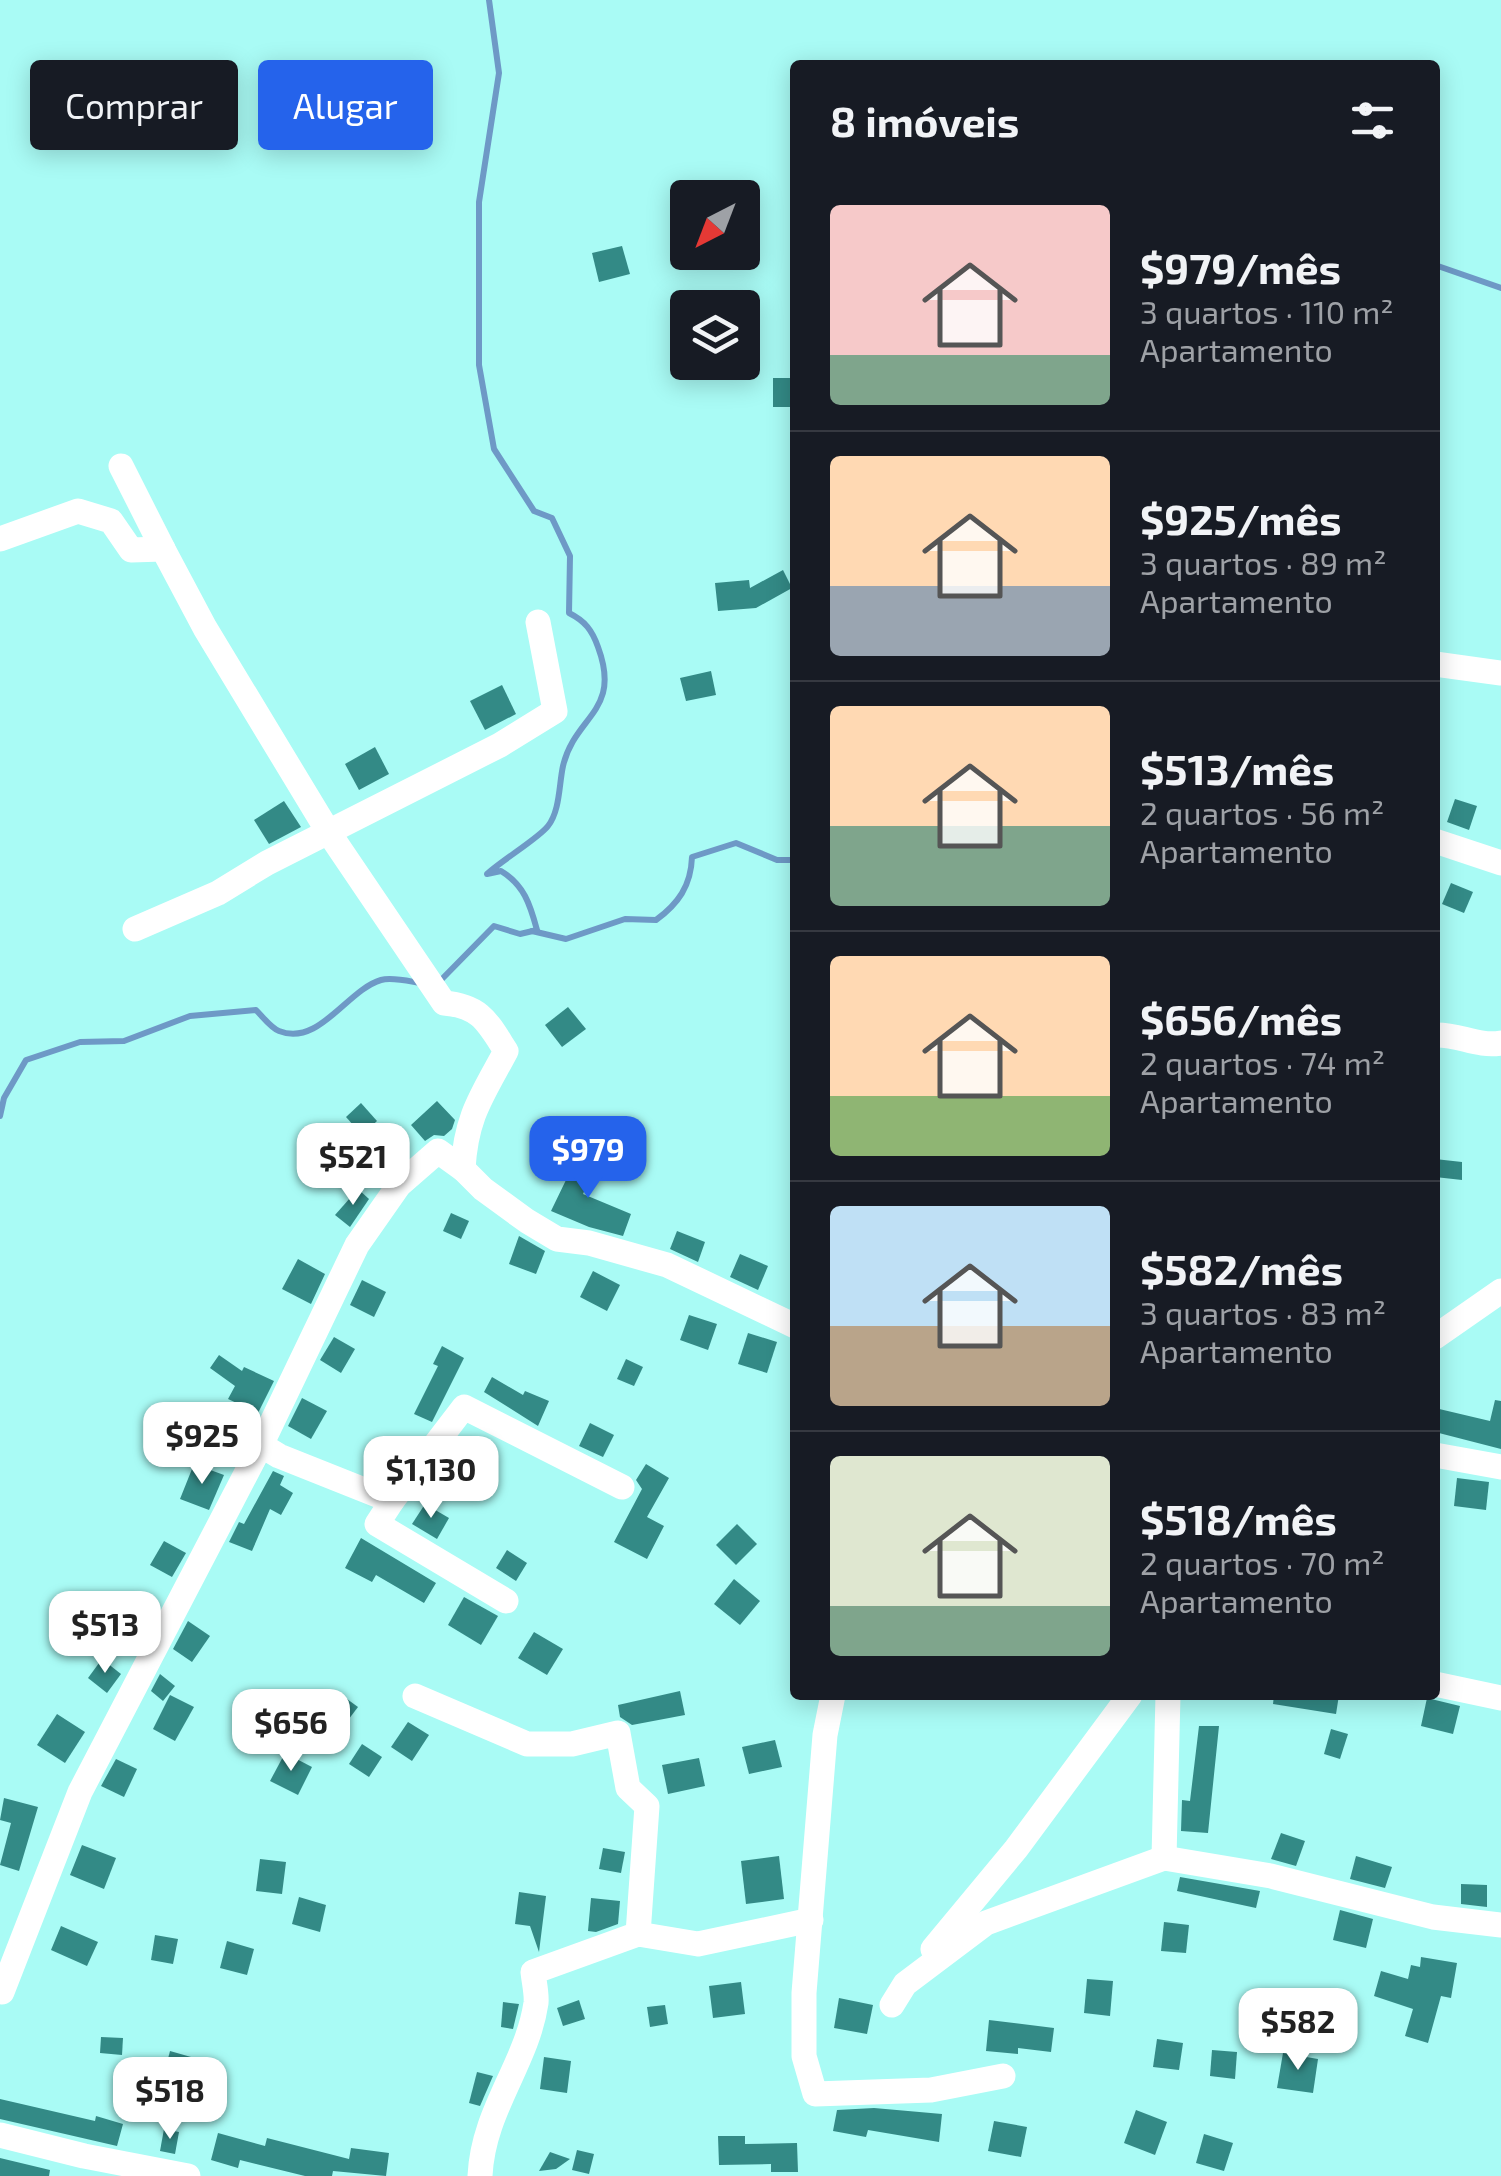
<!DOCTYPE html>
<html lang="pt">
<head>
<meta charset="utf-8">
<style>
  :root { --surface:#171b24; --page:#20242c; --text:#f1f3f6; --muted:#9ea1a6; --line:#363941; --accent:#2563eb }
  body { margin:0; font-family:"Exo 2",sans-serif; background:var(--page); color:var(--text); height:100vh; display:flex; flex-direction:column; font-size:38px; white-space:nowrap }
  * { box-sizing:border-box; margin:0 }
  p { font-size:32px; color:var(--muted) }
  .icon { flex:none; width:55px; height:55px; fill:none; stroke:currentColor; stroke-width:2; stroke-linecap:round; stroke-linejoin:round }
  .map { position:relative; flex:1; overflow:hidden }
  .side { position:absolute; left:790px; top:60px; width:650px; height:1640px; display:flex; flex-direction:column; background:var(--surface); border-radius:10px; box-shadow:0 5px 25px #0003 }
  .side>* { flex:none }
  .top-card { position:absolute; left:30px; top:60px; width:610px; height:90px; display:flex; gap:20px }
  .needle { width:65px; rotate:222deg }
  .controls { position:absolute; left:670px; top:180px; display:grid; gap:20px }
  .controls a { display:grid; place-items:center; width:90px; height:90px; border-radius:10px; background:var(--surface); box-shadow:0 5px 25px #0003; font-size:50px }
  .price { position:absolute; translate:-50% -85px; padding:0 22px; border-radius:20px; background:#fff; color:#222; font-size:32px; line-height:65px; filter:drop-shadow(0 2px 5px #0008) }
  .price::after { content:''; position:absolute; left:50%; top:60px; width:30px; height:22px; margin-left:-15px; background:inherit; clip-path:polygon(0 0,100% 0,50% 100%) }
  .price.active { background:var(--accent); color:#fff }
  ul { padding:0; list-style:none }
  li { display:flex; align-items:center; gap:30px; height:250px; padding:0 40px }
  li+li { border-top:2px solid var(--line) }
  li span { display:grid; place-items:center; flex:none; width:280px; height:200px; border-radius:10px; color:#555 }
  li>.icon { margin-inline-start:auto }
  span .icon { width:120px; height:120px; fill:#fffc; stroke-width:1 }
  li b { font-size:42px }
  h2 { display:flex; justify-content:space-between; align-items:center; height:120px; padding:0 40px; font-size:42px }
  .chip { padding:0 35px; border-radius:10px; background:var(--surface); box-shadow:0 5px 25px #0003; font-size:35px; line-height:90px }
  .chip.active { background:var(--accent); color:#fff }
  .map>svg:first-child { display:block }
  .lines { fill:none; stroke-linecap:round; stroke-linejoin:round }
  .stream { stroke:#6e99c6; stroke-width:6 }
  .building { fill:#338a86 }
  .minor { stroke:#fff; stroke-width:25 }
</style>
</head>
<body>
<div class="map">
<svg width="1501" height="2176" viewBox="0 0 1501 2176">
  <rect width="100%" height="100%" fill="#a9fbf5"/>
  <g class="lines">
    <!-- stream -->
    <g class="stream">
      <path d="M1435,265L1501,288"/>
      <path d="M532,931L566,939L625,919L656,920C678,904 691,886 692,857L736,843L777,860H795"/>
      <path d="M440,981L494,926L520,934L537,930C530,904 524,885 501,871L487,874C502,860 539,838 548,826C560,811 559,784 563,766C575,715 622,712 598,647C592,630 585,621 569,613L570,556L552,518L534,511L494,449L479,365V202L499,73L489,0"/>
      <path d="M0,1116L4,1098L26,1060L80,1042L124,1041L190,1016L256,1010C263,1017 271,1028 279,1031C319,1047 347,990 381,980C392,977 408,981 420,983"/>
    </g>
  </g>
  <!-- building -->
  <g class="building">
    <path d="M622,246L630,274L599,282L592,253Z"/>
    <rect x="773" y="378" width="22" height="29"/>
    <path d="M783,570L792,588L756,608L718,611L715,583L749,580L750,588Z"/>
    <path d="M711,671L716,695L686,701L680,678Z"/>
    <path d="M502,685L516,714L485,730L470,701Z"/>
    <path d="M375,747L389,774L359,790L345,764Z"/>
    <path d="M1455,799L1477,806L1469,830L1447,822Z"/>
    <path d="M284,801L301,827L269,844L254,820Z"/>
    <path d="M1451,883L1473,892L1464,913L1442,904Z"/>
    <path d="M568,1007L586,1029L562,1047L545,1025Z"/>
    <path d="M437,1101L455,1120L452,1129L444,1136L434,1135L425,1141L411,1125Z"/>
    <path d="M361,1103L377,1121L362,1135L346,1117Z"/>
    <path d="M580,1151L598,1158L583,1194L631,1214L623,1236L589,1227L551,1211Z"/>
    <path d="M1435,1159L1462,1162V1180L1435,1177Z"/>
    <path d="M358,1189L369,1199L350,1227L335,1215Z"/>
    <path d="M451,1213L469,1221L461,1239L443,1231Z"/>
    <path d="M677,1231L705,1242L698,1262L670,1249Z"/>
    <path d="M519,1236L545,1251L536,1274L509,1264Z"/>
    <path d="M740,1254L768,1266L758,1290L730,1277Z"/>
    <path d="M298,1259L325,1274L311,1304L282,1289Z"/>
    <path d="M593,1271L620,1285L607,1311L580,1297Z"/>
    <path d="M362,1280L386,1292L374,1317L350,1305Z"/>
    <path d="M689,1315L717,1324L708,1350L680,1340Z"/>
    <path d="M748,1333L777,1342L767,1373L738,1364Z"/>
    <path d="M334,1337L355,1349L341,1373L320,1360Z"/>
    <path d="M442,1346L464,1358L432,1422L414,1414L438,1366L433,1364Z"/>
    <path d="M219,1355L242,1371L244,1367L274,1381L258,1413L228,1399L235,1386L210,1368Z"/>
    <path d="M626,1359L643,1367L634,1386L617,1379Z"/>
    <path d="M492,1377L523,1395L525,1391L549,1401L538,1426L484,1392Z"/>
    <path d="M302,1398L327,1411L311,1439L288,1426Z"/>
    <path d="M1495,1400L1501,1401V1449L1435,1432V1408L1490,1421Z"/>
    <path d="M590,1423L614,1435L603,1457L579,1446Z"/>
    <path d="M194,1464L224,1475L209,1510L180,1499Z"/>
    <path d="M646,1464L669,1478L647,1517L664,1526L647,1559L614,1542L642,1489L636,1480Z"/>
    <path d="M273,1471L284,1476L280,1485L293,1493L281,1515L270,1509L252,1551L229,1542L239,1522L244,1524Z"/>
    <path d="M1457,1478L1489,1482L1486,1510L1454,1506Z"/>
    <path d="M425,1504L449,1518L437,1539L412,1524Z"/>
    <path d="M737,1524L757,1544L736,1565L716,1545Z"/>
    <path d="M361,1538L436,1583L424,1603L376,1575L372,1582L345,1568Z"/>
    <path d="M164,1541L186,1553L172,1577L150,1565Z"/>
    <path d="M507,1550L527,1563L516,1581L496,1568Z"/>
    <path d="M734,1579L760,1601L740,1625L714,1604Z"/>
    <path d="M142,1594L156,1604L141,1626L126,1615Z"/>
    <path d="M464,1597L498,1616L481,1645L448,1625Z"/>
    <path d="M188,1621L210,1636L192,1662L173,1649Z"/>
    <path d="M534,1632L563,1649L547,1675L518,1658Z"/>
    <path d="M102,1659L121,1674L107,1693L88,1678Z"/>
    <path d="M160,1674L175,1686L163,1701L151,1691Z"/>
    <path d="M336,1691L358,1707L342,1728L320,1712Z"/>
    <path d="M680,1691L685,1715L632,1725L620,1717L618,1705Z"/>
    <path d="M170,1695L194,1707L175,1741L153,1729Z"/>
    <path d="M1274,1695H1339L1336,1714L1273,1704Z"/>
    <path d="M1427,1698L1460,1706L1453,1734L1421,1726Z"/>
    <path d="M57,1714L85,1732L65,1763L37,1745Z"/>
    <path d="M408,1722L429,1735L412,1761L391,1747Z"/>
    <path d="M1199,1726H1219L1208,1833L1181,1831L1182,1800L1190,1801Z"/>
    <path d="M1331,1729L1348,1734L1340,1759L1324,1754Z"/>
    <path d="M775,1740L782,1767L749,1774L742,1747Z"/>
    <path d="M362,1744L382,1757L369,1777L349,1764Z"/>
    <path d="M285,1753L312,1767L298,1795L270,1781Z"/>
    <path d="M699,1758L705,1786L668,1794L662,1765Z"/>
    <path d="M116,1759L137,1769L124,1797L101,1786Z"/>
    <path d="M4,1798L38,1807L19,1871L0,1865L11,1823L0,1820Z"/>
    <path d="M1281,1833L1305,1841L1296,1866L1271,1859Z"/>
    <path d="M82,1845L116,1858L104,1889L70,1875Z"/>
    <path d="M603,1848L625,1852L621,1873L599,1869Z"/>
    <path d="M779,1856L784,1899L746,1904L741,1861Z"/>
    <path d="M1356,1856L1392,1867L1385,1888L1350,1879Z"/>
    <path d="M260,1859L286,1862L282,1894L256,1891Z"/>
    <path d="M1180,1877L1260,1891L1256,1908L1177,1891Z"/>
    <path d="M1461,1884L1487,1885V1907L1461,1904Z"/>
    <path d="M519,1892L546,1896L539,1952L530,1926L515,1924Z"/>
    <path d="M299,1897L326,1905L320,1932L292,1924Z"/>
    <path d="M591,1898L620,1901L618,1924L596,1932L588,1931Z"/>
    <path d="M1340,1910L1373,1919L1366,1948L1333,1940Z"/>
    <path d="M1164,1922L1189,1925L1186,1953L1161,1951Z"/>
    <path d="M61,1926L98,1942L87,1966L51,1950Z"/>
    <path d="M155,1935L178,1939L173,1964L151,1960Z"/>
    <path d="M227,1941L254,1949L247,1975L220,1968Z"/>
    <path d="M1421,1957L1457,1963L1451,1998L1441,1996L1428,2043L1405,2036L1413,2009L1374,1996L1381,1971L1408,1979L1411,1965L1420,1967Z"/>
    <path d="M1087,1979L1113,1981L1110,2016L1084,2013Z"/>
    <path d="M741,1982L745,2014L713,2018L709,1986Z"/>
    <path d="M839,1998L873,2005L867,2034L834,2028Z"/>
    <path d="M579,2000L585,2019L563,2026L557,2008Z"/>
    <path d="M503,2002L519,2004L513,2029L501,2027Z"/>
    <path d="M665,2005L668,2024L650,2027L647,2007Z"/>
    <path d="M989,2020L1054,2028L1051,2052L1018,2048V2054L986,2051Z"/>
    <path d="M101,2037L123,2038L122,2055L100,2053Z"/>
    <path d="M1157,2039L1183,2043L1179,2070L1153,2067Z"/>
    <path d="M1212,2050L1237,2052L1235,2079L1210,2076Z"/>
    <path d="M170,2051L191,2057L185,2083L163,2078Z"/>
    <path d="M1283,2053L1318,2059L1313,2093L1277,2088Z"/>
    <path d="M544,2057L571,2061L567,2093L540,2089Z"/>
    <path d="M477,2072L493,2076L480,2106L469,2103Z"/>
    <path d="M0,2099L95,2121L96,2116L123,2124L117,2146L0,2119Z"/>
    <path d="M874,2108L942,2114L939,2142L868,2130L866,2137L833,2131L837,2110Z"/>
    <path d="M1136,2110L1167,2122L1155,2155L1124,2143Z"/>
    <path d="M994,2121L1027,2127L1021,2157L988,2151Z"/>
    <path d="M164,2129L179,2132L175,2154L160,2151Z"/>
    <path d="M218,2133L265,2146L267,2138L349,2159L351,2148L389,2153L386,2176L333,2171L332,2176H305L240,2160L238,2168L211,2160Z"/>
    <path d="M1204,2134L1233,2143L1224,2171L1196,2163Z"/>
    <path d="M718,2136H745V2144L797,2143L798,2172H771V2164L719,2165Z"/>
    <path d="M577,2150L594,2154L589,2174L572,2170Z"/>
    <path d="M550,2152L570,2159L556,2169L539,2171Z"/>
    <path d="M0,2158L50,2170L49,2176H0Z"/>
  </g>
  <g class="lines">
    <!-- minor -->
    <g class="minor">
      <path d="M121,466L163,549"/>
      <path d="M0,539L78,511L111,521L131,550L163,549L205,628L329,833L444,1003C481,1006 488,1023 506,1051C482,1096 466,1116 463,1169L483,1189L527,1221L557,1239L589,1243L667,1265L795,1326"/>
      <path d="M1435,664L1501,673"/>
      <path d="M1435,841L1501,863"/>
      <path d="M135,929L218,893L267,863L500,745L555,711L538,622"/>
      <path d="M1435,1035C1459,1034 1477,1047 1501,1043"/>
      <path d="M1435,1337L1501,1291"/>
      <path d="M261,1445L357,1245L399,1185L438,1151L463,1169"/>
      <path d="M1435,1455L1501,1467"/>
      <path d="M392,1501L464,1407L622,1487"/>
      <path d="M1435,1684L1501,1698"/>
      <path d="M833,1695L825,1735L804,1993V2056L815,2094L931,2090L1003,2076"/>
      <path d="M415,1696L527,1744H572L618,1733L628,1788L647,1806L638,1934"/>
      <path d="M1164,1858L1168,1695"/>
      <path d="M933,1949L1016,1849L1130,1695"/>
      <path d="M2,1992L80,1792L261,1445L279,1456L392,1501L377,1524L506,1601"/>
      <path d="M892,2005L905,1984L986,1923L1164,1858L1271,1876L1433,1917L1501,1925"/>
      <path d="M0,2135L84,2156L188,2176"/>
      <path d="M480,2176C483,2110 527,2064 536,2003C537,1994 534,1982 533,1972L638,1934L698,1944L811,1920"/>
    </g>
  </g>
</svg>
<div class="controls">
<a><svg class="needle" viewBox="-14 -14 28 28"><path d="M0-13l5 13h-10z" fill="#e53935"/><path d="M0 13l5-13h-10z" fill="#9ea1a6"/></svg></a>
<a><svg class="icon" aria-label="layers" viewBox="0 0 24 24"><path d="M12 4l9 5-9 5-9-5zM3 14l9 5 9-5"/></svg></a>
</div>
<b class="price active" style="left:588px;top:1201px">$979</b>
<b class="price" style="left:353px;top:1208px">$521</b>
<b class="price" style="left:202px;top:1487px">$925</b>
<b class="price" style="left:431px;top:1521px">$1,130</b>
<b class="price" style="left:105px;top:1676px">$513</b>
<b class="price" style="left:291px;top:1774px">$656</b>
<b class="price" style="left:1298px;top:2073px">$582</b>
<b class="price" style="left:170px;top:2142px">$518</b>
<div class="top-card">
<a class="chip">Comprar</a>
<a class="chip active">Alugar</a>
</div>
<section class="side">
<h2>8 imóveis<svg class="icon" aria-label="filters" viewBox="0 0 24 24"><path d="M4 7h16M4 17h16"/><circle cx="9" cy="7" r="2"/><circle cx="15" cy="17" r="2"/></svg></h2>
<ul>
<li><span style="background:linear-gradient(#f6c9c9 75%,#7fa58c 0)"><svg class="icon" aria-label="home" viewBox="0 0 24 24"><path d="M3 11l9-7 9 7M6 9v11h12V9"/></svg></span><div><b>$979/mês</b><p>3 quartos · 110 m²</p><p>Apartamento</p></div></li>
<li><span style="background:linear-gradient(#ffd9b3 65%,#9aa5b1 0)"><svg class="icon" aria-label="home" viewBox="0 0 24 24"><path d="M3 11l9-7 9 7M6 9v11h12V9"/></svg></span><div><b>$925/mês</b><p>3 quartos · 89 m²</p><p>Apartamento</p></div></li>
<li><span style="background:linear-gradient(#ffd9b3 60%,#7fa58c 0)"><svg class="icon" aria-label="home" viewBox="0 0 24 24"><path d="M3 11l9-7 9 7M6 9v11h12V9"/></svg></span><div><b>$513/mês</b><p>2 quartos · 56 m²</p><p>Apartamento</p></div></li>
<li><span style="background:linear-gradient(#ffd9b3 70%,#8fb573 0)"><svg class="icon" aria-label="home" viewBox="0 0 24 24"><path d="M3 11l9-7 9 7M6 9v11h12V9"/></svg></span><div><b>$656/mês</b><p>2 quartos · 74 m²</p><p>Apartamento</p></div></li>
<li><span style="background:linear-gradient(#bfe0f5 60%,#b9a48a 0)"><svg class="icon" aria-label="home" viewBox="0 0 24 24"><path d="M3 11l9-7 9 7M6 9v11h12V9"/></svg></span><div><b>$582/mês</b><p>3 quartos · 83 m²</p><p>Apartamento</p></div></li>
<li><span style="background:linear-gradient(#dfe7d0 75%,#7fa58c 0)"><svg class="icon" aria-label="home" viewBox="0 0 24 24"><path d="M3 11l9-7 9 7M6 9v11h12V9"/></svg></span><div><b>$518/mês</b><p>2 quartos · 70 m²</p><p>Apartamento</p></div></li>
</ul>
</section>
</div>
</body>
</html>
